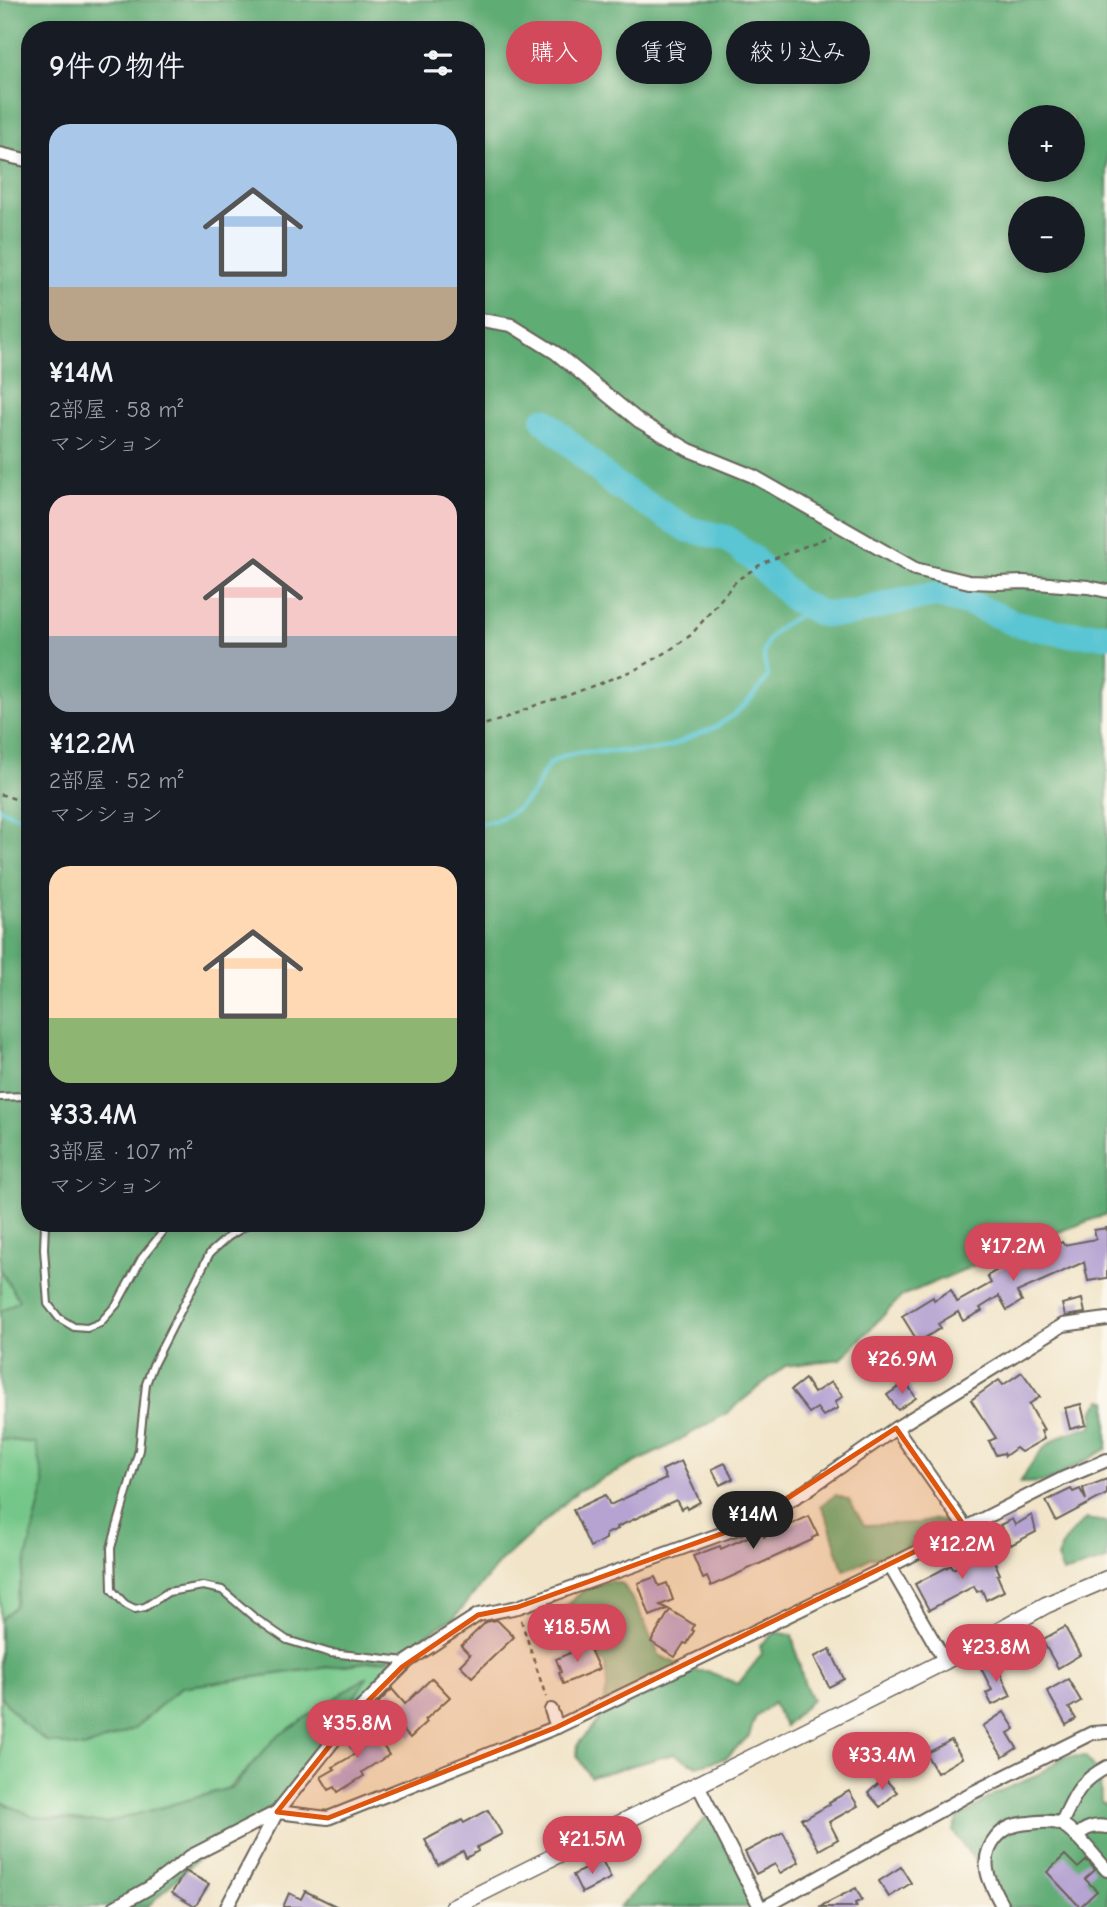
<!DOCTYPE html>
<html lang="ja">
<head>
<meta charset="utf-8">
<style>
  :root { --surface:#171b24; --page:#242831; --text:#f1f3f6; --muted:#9ea1a6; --accent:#d1495b }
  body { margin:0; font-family:"Comic Neue","Klee One",sans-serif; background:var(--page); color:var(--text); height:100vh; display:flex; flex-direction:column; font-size:26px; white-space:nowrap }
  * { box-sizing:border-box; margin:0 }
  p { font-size:23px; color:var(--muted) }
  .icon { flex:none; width:38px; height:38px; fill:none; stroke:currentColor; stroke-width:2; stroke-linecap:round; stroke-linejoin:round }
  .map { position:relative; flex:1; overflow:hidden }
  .drawer { position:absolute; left:21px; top:21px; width:464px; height:1211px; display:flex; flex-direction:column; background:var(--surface); border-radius:28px; box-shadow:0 4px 10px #0003 }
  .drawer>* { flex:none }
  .guide { position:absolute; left:506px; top:21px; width:495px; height:63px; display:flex; gap:14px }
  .buttons { position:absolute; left:1008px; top:105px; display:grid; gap:14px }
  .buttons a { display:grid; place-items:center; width:77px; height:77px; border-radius:50%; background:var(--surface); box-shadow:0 4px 10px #0003; font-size:35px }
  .price { position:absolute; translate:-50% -60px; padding:0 16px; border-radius:24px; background:var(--accent); color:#fff; font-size:23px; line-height:46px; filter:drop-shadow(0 2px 4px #0008) }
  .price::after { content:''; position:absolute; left:50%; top:42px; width:21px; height:16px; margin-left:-10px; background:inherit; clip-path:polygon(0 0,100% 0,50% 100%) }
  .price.selected { background:#222; color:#fff }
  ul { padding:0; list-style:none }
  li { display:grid; align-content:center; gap:14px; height:371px; padding:0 28px }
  li span { display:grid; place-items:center; height:217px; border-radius:21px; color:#555 }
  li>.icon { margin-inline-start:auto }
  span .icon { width:126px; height:126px; fill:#fffc; stroke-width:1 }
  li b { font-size:30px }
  h2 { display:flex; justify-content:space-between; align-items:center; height:84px; padding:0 28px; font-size:30px }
  .chip { padding:0 24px; border-radius:32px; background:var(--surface); box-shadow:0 4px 10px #0003; font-size:24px; line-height:63px }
  .chip.selected { background:var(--accent); color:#fff }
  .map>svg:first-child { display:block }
  .green { fill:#75c789; stroke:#487252; stroke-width:2 }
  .forest { fill:#60ac75; stroke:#3e6448; stroke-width:2; fill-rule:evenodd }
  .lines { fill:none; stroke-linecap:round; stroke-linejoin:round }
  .stream { stroke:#5ac5d3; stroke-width:4.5 }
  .river { stroke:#5ac5d3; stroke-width:26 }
  .building { fill:#b6a3d2 }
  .service-casing { stroke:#676258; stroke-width:10 }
  .minor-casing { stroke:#676258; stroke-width:16 }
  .tertiary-casing { stroke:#676258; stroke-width:19 }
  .path { stroke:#676258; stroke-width:2.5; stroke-dasharray:5 5; stroke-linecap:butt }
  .service { stroke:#fff; stroke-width:6 }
  .minor { stroke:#fff; stroke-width:12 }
  .tertiary { stroke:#fff; stroke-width:16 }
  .marked { fill:#de560d; fill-opacity:0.2; stroke:#de560d; stroke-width:5; stroke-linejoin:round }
</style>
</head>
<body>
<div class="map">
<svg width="1107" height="1907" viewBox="0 0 1107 1907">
  <rect width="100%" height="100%" fill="#fbf7ec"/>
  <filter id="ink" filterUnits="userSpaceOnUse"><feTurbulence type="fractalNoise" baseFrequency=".0143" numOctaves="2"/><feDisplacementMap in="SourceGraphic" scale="14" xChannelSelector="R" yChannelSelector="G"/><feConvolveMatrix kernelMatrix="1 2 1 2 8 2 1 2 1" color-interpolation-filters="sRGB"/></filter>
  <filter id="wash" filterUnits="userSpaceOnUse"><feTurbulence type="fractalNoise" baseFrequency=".00686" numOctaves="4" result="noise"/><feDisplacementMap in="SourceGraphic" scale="28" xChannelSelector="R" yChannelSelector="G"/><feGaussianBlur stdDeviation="1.57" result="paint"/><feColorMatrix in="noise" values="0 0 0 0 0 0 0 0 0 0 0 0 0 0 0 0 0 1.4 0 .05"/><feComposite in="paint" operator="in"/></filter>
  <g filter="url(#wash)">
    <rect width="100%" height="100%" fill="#f1e4c8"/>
    <!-- green -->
    <g class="green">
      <path d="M0,1237L106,1450L57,1612L0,1668Z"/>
      <path d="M391,1659L402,1667L354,1706L262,1755L227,1789L106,1823L36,1817L0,1802V1696L35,1725L76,1747L106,1740L134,1729L181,1687Z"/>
    </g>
    <!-- forest -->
    <g class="forest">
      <path d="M0,0H1107V1214L1013,1249L902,1296L841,1359L785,1366L727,1413L665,1448L578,1491L500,1562L455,1617L386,1659L181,1687L134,1729L84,1748L47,1742L22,1722L0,1696V1620L15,1606L44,1485L35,1443L0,1439V1312L19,1300L0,1270ZM30,30H476V1223H30ZM1020,117H1073V170H1020ZM1020,208H1073V261H1020Z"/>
      <path d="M1102,1400L1107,1401V1449L1046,1482L1020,1483C1039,1449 1051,1434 1092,1427L1094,1409Z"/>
      <path d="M836,1495L849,1500L864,1525L920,1523L936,1519L951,1522L950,1532L921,1541L888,1555L870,1558L858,1565L844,1570C834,1549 833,1526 821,1505Z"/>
      <path d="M1086,1519L1107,1522V1560L1063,1573L1057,1558C1063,1541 1072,1531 1086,1519Z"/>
      <path d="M609,1581L623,1584L640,1613L659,1655L691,1671H707L738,1684L762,1654L760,1645L776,1632L792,1635L804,1683L812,1700L785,1726L773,1703L755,1718L749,1736L726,1758L697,1766L674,1754L590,1777L577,1756L578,1744L598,1721L607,1689L606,1666L591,1646L579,1639L553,1637L551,1620L585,1589Z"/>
      <path d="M368,1676L291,1794L192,1864L147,1907H0V1802L36,1817L106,1823L233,1787L275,1738Z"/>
      <path d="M1085,1756L1100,1776L1101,1802L1107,1805V1907H997L976,1862L953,1831L958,1817L971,1811L996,1793L1038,1775L1063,1757Z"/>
      <path d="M711,1812L763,1907H620Z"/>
    </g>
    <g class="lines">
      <!-- stream -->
      <g class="stream">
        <path d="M0,809L30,821"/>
        <path d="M476,824C498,823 522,809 534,791C541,781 544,766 555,760C575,748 620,753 644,751C667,750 675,744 695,735C703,732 712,730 719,725C738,713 756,695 768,676C766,669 763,660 764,653C767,629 794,618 813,609"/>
      </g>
      <!-- river -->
      <path class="river" d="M544,420L614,484L687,529L726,538L752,558L795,600L822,614H849L904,600L937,595L974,605L1014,623L1065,634L1107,635"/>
    </g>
    <g id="blocks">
      <!-- building -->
      <g class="building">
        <path d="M1107,1228V1278L1088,1281L1084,1262L1017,1292L1022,1301L1007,1310L999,1296L980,1308L982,1311L963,1321L958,1312L938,1324L941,1328L918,1342L902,1316L933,1297L934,1300L951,1290L957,1302L991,1283L987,1276L1016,1259L1018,1262L1062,1242L1064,1245L1096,1239L1094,1230Z"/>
        <path d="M1082,1299L1085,1313L1065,1316L1062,1304Z"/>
        <path d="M1022,1372L1040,1397L1029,1404L1044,1430L1041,1431L1044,1439L1021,1452L1016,1448L1005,1456L1004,1453L996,1455L989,1441L996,1438L971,1400L999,1380L1003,1385Z"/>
        <path d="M805,1379L814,1393L831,1382L843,1396L835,1402L838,1408L823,1416L817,1408L809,1413L791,1390Z"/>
        <path d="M906,1382L916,1398L898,1410L887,1395Z"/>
        <path d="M1081,1404L1086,1425L1070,1429L1065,1408Z"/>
        <path d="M681,1461L700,1502L687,1509L686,1506L681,1509L676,1500L617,1527L618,1529L606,1534V1539L590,1547L573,1510L605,1495L610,1505L666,1479L662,1470Z"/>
        <path d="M725,1463L733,1479L720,1485L712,1469Z"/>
        <path d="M1107,1479V1494L1056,1521L1046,1501L1071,1489L1073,1492L1080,1489L1086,1500L1083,1488Z"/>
        <path d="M1032,1515L1036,1532L1011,1545L1000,1525L1012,1519L1015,1525Z"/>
        <path d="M809,1516L818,1535L812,1538V1540L711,1586L707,1577L703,1579L693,1556L720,1546L721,1549L761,1531L764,1537Z"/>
        <path d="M990,1552L1000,1574L997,1575L1004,1591L986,1600L982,1590L977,1592L974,1586L929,1610L915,1584L951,1565L953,1569Z"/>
        <path d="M655,1577L659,1586L667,1583L673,1600L660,1605L668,1609L650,1616L638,1583Z"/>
        <path d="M670,1610L694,1625L692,1630L694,1631L687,1644L684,1643L675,1657L651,1642Z"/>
        <path d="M497,1620L514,1637L472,1677L460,1665L470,1655L461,1646L486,1622Z"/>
        <path d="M1065,1627L1080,1655L1058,1668L1042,1640Z"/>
        <path d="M588,1645L599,1669L563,1684L559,1673L561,1672L556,1659Z"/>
        <path d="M830,1649L844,1679L829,1687L814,1657Z"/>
        <path d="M995,1662L1011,1696L992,1705L986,1693L992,1690L981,1668Z"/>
        <path d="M432,1678L450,1697L425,1720L427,1722L410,1738L378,1703L392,1689L405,1704Z"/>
        <path d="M1068,1679L1081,1701L1069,1708L1076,1719L1066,1725L1047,1691Z"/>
        <path d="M1004,1712L1015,1729L1008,1733L1017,1748L1003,1757L983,1726Z"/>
        <path d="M369,1724L389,1755L362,1772L364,1776L338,1792L335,1787L329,1790L321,1777L335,1769L333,1767L355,1754L346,1739Z"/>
        <path d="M951,1740L962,1758L937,1773L926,1754Z"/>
        <path d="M884,1778L897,1792L880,1807L868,1793Z"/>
        <path d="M849,1791L858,1806L829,1822L838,1839L819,1850L801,1818H806L830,1804L829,1802Z"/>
        <path d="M488,1810L502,1834L477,1847L478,1851L466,1858L463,1851L438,1865L425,1840L462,1820L464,1823Z"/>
        <path d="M783,1832L799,1862L780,1873L775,1864L756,1874L745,1852Z"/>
        <path d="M1065,1855L1078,1868L1087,1860L1095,1870L1085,1879L1097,1891L1080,1907L1047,1872Z"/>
        <path d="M602,1860L611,1878L582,1893L573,1875Z"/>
        <path d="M901,1867L911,1883L889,1897L879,1881Z"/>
        <path d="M185,1871L209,1884L195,1907L172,1893Z"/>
        <path d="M856,1888L862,1900L855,1903L857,1907H819Z"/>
        <path d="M305,1891L338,1907H283L289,1893L301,1899Z"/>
      </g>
    </g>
  </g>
  <g filter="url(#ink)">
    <use href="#blocks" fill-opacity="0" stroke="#676258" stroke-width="2"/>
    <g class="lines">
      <!-- service casing -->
      <g class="service-casing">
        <g id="service">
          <path d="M0,1097L25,1096L30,1098"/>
          <path d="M45,1223L44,1249L48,1304L59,1318L74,1327L87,1328L100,1323L117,1304L142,1258L170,1223"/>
          <path d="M250,1223L228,1237L210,1253L153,1365L146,1384L139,1450L111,1548L112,1590L125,1604L135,1609L145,1607L168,1592L203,1586L222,1590L255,1618L287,1640L330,1653L406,1661"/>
        </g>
      </g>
      <!-- minor casing -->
      <g class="minor-casing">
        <g id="minor">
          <path d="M0,154L30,161"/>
          <path d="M476,319L511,325L556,353L639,421L689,450L753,476L915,569L969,582L998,583L1023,582L1088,587L1107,591"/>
          <path d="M896,1428L965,1527"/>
          <path d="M890,1566L945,1661"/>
          <path d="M551,1710L557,1727"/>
          <path d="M698,1785L760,1907"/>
          <path d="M1061,1824C1075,1795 1077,1783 1107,1767"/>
          <path d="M1077,1837C1084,1827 1096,1825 1107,1827"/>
          <path d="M115,1907L149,1888L191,1856L277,1812L328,1818L557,1727L890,1566L1064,1478L1107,1460"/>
          <path d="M227,1907L277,1812L354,1715L408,1661L444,1637L478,1615L518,1607L746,1525L804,1492L896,1428L1063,1325L1107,1319"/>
          <path d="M765,1907L970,1794L1092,1733L1107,1732"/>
          <path d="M1003,1907C990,1884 977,1861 996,1838C1005,1827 1016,1824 1029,1823C1038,1822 1052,1820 1061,1824C1076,1831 1095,1858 1107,1870"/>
        </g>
      </g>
      <!-- tertiary casing -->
      <g class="tertiary-casing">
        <path id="tertiary" d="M453,1907L945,1661L1046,1605L1107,1579"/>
      </g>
      <!-- path -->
      <g class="path">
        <path d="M476,727L500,720L541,703L564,697L639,668L667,652L691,635L737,580L763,563L831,536"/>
        <path d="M0,794L30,804"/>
        <path d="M521,1620L546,1697"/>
      </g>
      <!-- service -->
      <use href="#service" class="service"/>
      <!-- minor -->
      <use href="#minor" class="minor"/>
      <!-- tertiary -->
      <use href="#tertiary" class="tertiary"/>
    </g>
  </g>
  <!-- marked area -->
  <path class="marked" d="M896,1428L965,1527L557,1727L328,1818L277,1812L354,1715L402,1667L478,1615L518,1607L746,1525Z"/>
</svg>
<div class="buttons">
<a>+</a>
<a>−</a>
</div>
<b class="price" style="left:1013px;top:1283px">¥17.2M</b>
<b class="price" style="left:902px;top:1396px">¥26.9M</b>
<b class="price selected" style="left:753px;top:1551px">¥14M</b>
<b class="price" style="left:962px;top:1581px">¥12.2M</b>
<b class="price" style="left:577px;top:1664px">¥18.5M</b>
<b class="price" style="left:996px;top:1684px">¥23.8M</b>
<b class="price" style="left:357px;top:1760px">¥35.8M</b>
<b class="price" style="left:882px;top:1792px">¥33.4M</b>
<b class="price" style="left:592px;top:1876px">¥21.5M</b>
<div class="guide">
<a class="chip selected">購入</a>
<a class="chip">賃貸</a>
<a class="chip">絞り込み</a>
</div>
<section class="drawer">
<h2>9件の物件<svg class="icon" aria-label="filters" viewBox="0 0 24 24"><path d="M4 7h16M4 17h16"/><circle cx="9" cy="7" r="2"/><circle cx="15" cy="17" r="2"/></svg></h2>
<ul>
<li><span style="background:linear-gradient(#a9c7e8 75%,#b9a48a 0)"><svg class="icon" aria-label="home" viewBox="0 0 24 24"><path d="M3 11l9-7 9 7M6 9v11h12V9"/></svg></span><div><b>¥14M</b><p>2部屋 · 58 m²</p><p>マンション</p></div></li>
<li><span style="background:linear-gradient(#f6c9c9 65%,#9aa5b1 0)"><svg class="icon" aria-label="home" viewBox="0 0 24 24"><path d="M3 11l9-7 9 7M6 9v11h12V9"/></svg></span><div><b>¥12.2M</b><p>2部屋 · 52 m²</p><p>マンション</p></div></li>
<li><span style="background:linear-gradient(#ffd9b3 70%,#8fb573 0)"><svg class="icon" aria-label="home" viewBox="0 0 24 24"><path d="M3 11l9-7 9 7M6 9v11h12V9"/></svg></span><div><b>¥33.4M</b><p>3部屋 · 107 m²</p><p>マンション</p></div></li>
</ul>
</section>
</div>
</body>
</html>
